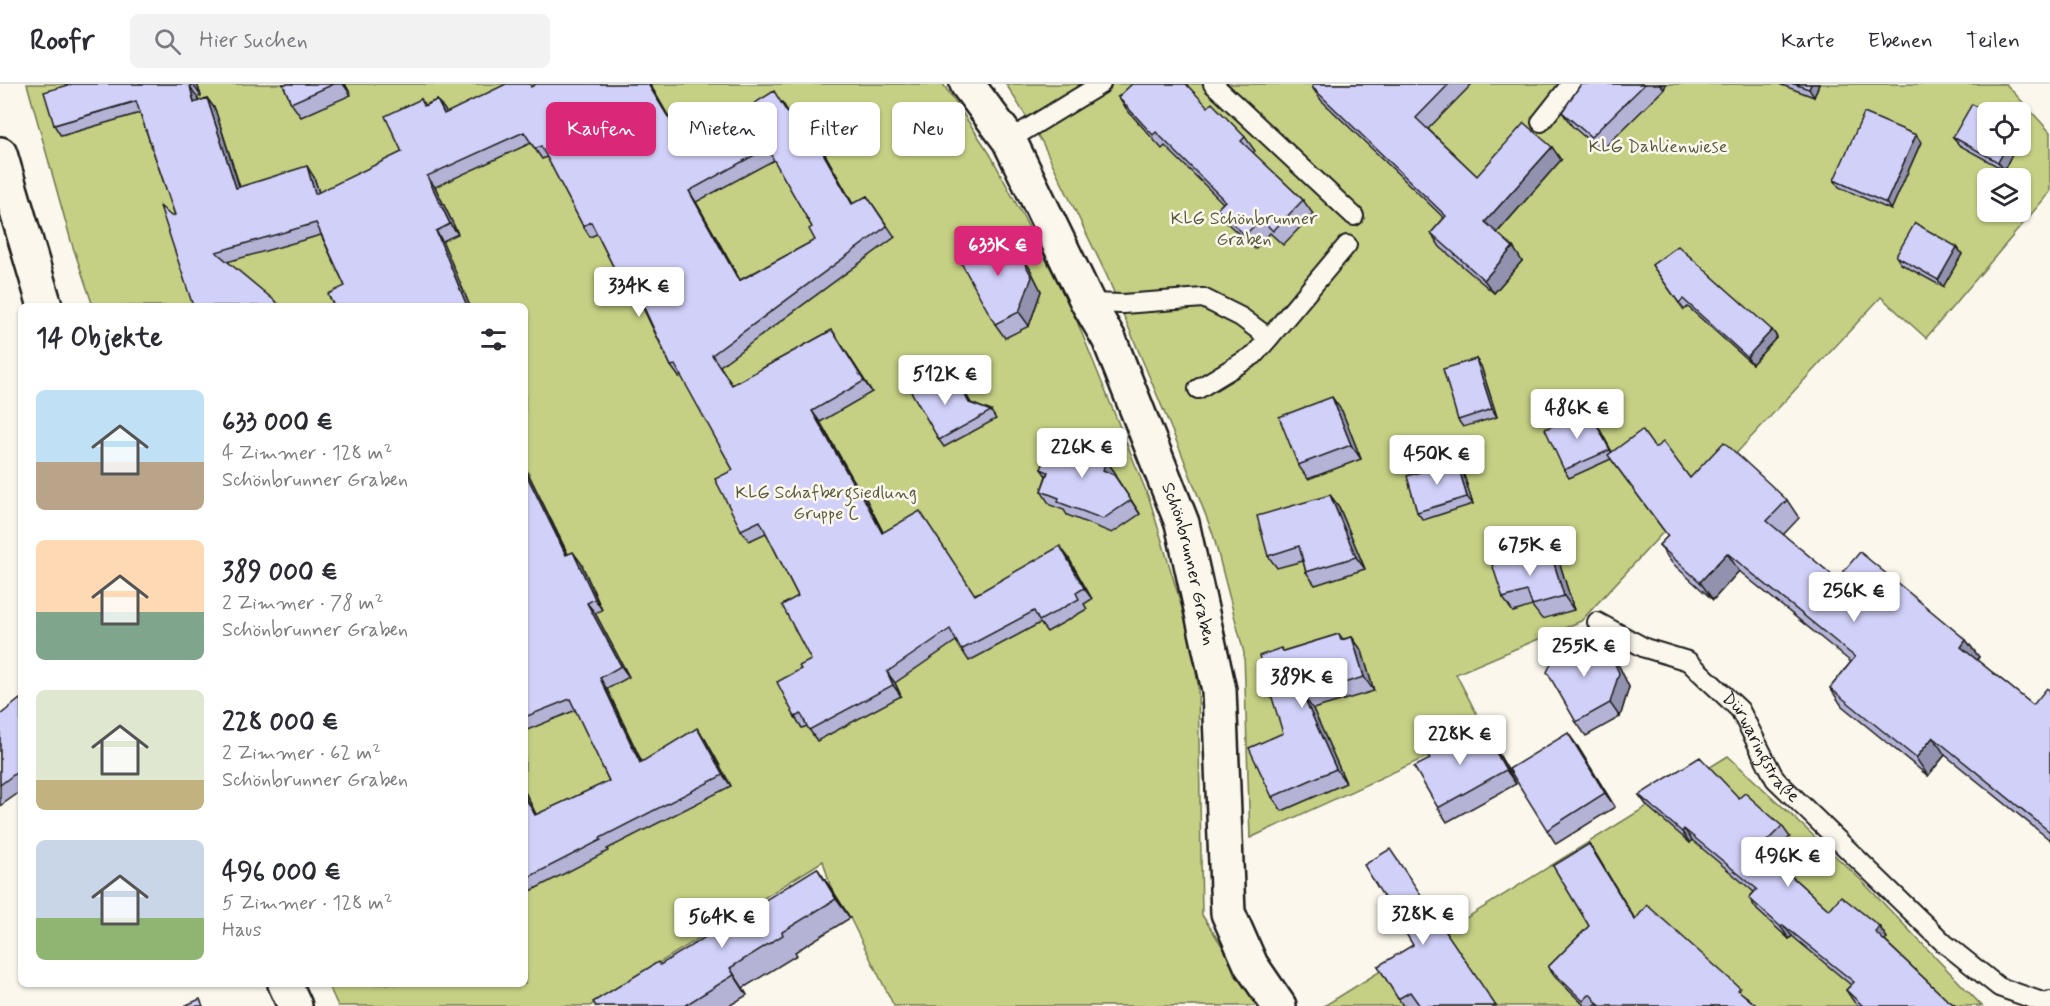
<!DOCTYPE html>
<html lang="de">
<head>
<meta charset="utf-8">
<style>
  :root { --surface:#fff; --page:#f2f2f3; --text:#2b2b33; --muted:#7c7c81; --line:#e1e1e2; --accent:#db2777 }
  body { margin:0; font-family:Mynerve,sans-serif; background:var(--page); color:var(--text); height:100vh; display:flex; flex-direction:column; font-size:22px; white-space:nowrap }
  * { box-sizing:border-box; margin:0 }
  p { font-size:20px; color:var(--muted) }
  .icon { flex:none; width:33px; height:33px; fill:none; stroke:currentColor; stroke-width:2; stroke-linecap:round; stroke-linejoin:round }
  .map { position:relative; flex:1; overflow:hidden }
  .side { position:absolute; left:18px; top:219px; width:510px; height:684px; display:flex; flex-direction:column; background:var(--surface); border-radius:9px; box-shadow:0 2px 4px #0004 }
  .side>* { flex:none }
  .top-card { position:absolute; left:546px; top:18px; width:570px; height:54px; display:flex; gap:12px }
  .fabs { position:absolute; left:1977px; top:18px; display:grid; gap:12px }
  .fabs a { display:grid; place-items:center; width:54px; height:54px; border-radius:9px; background:var(--surface); box-shadow:0 2px 4px #0004; font-size:30px }
  .price { position:absolute; translate:-50% -51px; padding:0 14px; border-radius:6px; background:#fff; color:#222; font-size:20px; line-height:39px; filter:drop-shadow(0 2px 3px #0008) }
  .price::after { content:''; position:absolute; left:50%; top:36px; width:18px; height:14px; margin-left:-9px; background:inherit; clip-path:polygon(0 0,100% 0,50% 100%) }
  .price.current { background:var(--accent); color:#fff }
  ul { padding:0; list-style:none }
  li { display:flex; align-items:center; gap:18px; height:150px; padding:0 18px }
  li span { display:grid; place-items:center; flex:none; width:168px; height:120px; border-radius:9px; color:#555 }
  li>.icon { margin-inline-start:auto }
  span .icon { width:72px; height:72px; fill:#fffc; stroke-width:1 }
  li b { font-size:26px }
  h2 { display:flex; justify-content:space-between; align-items:center; height:72px; padding:0 18px; font-size:26px }
  .chip { padding:0 21px; border-radius:9px; background:var(--surface); box-shadow:0 2px 4px #0004; font-size:21px; line-height:54px }
  .chip.current { background:var(--accent); color:#fff }
  header { display:flex; align-items:center; gap:36px; box-sizing:border-box; height:84px; padding:0 30px; background:var(--surface); border-bottom:2px solid var(--line) }
  header strong { font-size:28px }
  nav { display:flex; gap:33px; margin-inline-start:auto; font-size:21px }
  .search { width:420px; height:54px; background:var(--page); display:flex; align-items:center; gap:15px; box-sizing:border-box; padding:0 21px; border-radius:9px; color:var(--muted); font-size:22px }
  .map>svg:first-child { display:block }
  .green { fill:#c5d084; stroke:#707650; stroke-width:1.5; fill-rule:evenodd }
  .lines { fill:none; stroke-linecap:round; stroke-linejoin:round }
  .lane-casing { stroke:#1c1c1c; stroke-width:22 }
  .street-casing { stroke:#1c1c1c; stroke-width:38 }
  .lane { stroke:#fbf7ec; stroke-width:18 }
  .street { stroke:#fbf7ec; stroke-width:33 }
  .wall { fill:#b4b3d6; stroke:#1c1c1c; stroke-width:1.5; fill-rule:evenodd }
  .shaded-wall { fill:#9292ae; stroke:#1c1c1c; stroke-width:1.5 }
  .building { fill:#d1d0f9; stroke:#1c1c1c; stroke-width:1.5; fill-rule:evenodd }
  .labels { text-anchor:middle; dominant-baseline:central; stroke-width:5; stroke-linejoin:round; paint-order:stroke }
  .park-label { font-size:18px; fill:#575b40; stroke:#fbf7ec }
  .street-label { font-size:18px; fill:#1c1c1c; stroke:#fbf7ec }
</style>
</head>
<body>
<header>
<strong>Roofr</strong>
<div class="search"><svg class="icon" aria-label="search" viewBox="0 0 24 24"><circle cx="10" cy="10" r="6"/><path d="M15 15l6 6"/></svg>Hier suchen</div>
<nav><a>Karte</a><a>Ebenen</a><a>Teilen</a></nav>
</header>
<div class="map">
<svg width="2050" height="922" viewBox="0 0 2050 922">
  <rect width="100%" height="100%" fill="#fbf7ec"/>
  <filter id="ink" filterUnits="userSpaceOnUse"><feTurbulence type="fractalNoise" baseFrequency=".0167" numOctaves="2"/><feDisplacementMap in="SourceGraphic" scale="12" xChannelSelector="R" yChannelSelector="G"/><feConvolveMatrix kernelMatrix="1 2 1 2 8 2 1 2 1" color-interpolation-filters="sRGB"/></filter>
  <g filter="url(#ink)">
    <!-- green -->
    <g class="green">
      <path d="M27,0H943L990,70L1072,225L1150,417L1189,547L1198,600L1202,831L1261,922H894L850,834L831,804L823,777L590,922H338L328,900H525V222H93L71,157Z"/>
      <path d="M1006,0H2006L2050,48V108L1926,254L1881,213L1581,537L1456,590L1485,646L1250,754L1244,569L1213,450L1181,368L1107,192L1042,58ZM1988,28H2020V62H1988ZM1988,94H2020V128H1988Z"/>
      <path d="M1728,672L1861,796L1982,922H1324Z"/>
    </g>
    <g class="lines">
      <!-- lane casing -->
      <g class="lane-casing">
        <g id="lane">
          <path d="M1213,0L1354,132"/>
          <path d="M1541,38L1571,0"/>
          <path d="M1009,56L1101,0"/>
          <path d="M1088,219L1123,220L1203,214L1241,233L1269,254L1347,161"/>
          <path d="M1198,305L1254,271L1269,254"/>
          <path id="s1" d="M1597,538L1645,564L1688,577L1740,626L1775,695L1944,859L1999,903L2045,919L2050,917"/>
        </g>
      </g>
      <!-- street casing -->
      <g class="street-casing">
        <g id="street">
          <path id="s2" d="M967,0L1009,56L1088,219L1109,255L1182,439L1219,606L1228,829L1251,881L1279,922"/>
          <path d="M0,70L45,222"/>
          <path d="M285,900L295,922"/>
        </g>
      </g>
      <!-- lane -->
      <use href="#lane" class="lane"/>
      <!-- street -->
      <use href="#street" class="street"/>
    </g>
    <!-- wall -->
    <g class="wall">
      <path d="M197,0L201,12L197,13L199,17L207,14L215,25L240,103L314,93L319,109L402,68L421,15L425,21L437,16L446,29L533,2L674,40L716,33L721,41L782,18L792,34L808,40L853,120L867,112L895,153L720,282L732,301L832,246L872,308L820,338L856,400L864,411L883,448L975,510L1068,473L1092,515L1084,520L1087,525L1047,548L1040,539L969,577L956,557L895,599L901,612L817,657L807,642L802,644L795,633L801,585L811,576L798,512L766,449L749,457L741,446L733,386L682,292L679,293L671,282L642,222L636,225L629,214L597,150L590,153L583,142L547,73L542,75L531,59L435,103L458,150L345,202L321,151L227,178L171,132L175,131L140,29L61,52L54,41ZM774,76L812,143L815,156L740,196L696,118Z"/>
      <path d="M283,0H345L351,11L301,33L291,19Z"/>
      <path d="M1315,0H1472L1428,45L1477,92L1561,76L1497,149L1522,177L1494,209L1440,163L1431,149L1444,134L1321,16L1312,3Z"/>
      <path d="M1581,0H1666L1664,5L1601,67L1572,42L1562,28Z"/>
      <path d="M1779,0H1819L1814,13Z"/>
      <path d="M1118,13L1208,23L1245,53L1255,67L1253,69L1303,116L1313,130L1283,161L1270,149L1255,165L1227,139L1217,125L1223,119L1165,62L1162,65L1128,27Z"/>
      <path d="M1953,53L1988,62H2016L2004,86L1959,61Z"/>
      <path d="M1921,58L1891,126L1839,103L1834,96Z"/>
      <path d="M1001,149L1014,168L1029,183L1041,207L1029,242L1005,254L995,240Z"/>
      <path d="M1957,163L1962,170L1943,203L1901,180L1896,172Z"/>
      <path d="M1652,181L1772,246L1777,253L1752,280L1688,223L1684,226Z"/>
      <path d="M1476,275L1481,282L1497,333L1463,343L1458,336Z"/>
      <path d="M955,292L971,319L991,327L996,335L944,363L939,356L933,304Z"/>
      <path d="M1342,327L1361,375L1308,395L1298,381Z"/>
      <path d="M1589,327L1594,335L1612,368L1655,364L1690,394L1787,416L1799,434L1783,451L1837,495L1966,556L1979,573L1977,576L2033,621L2050,607V756L1945,671L1928,692L1842,622L1830,604L1851,578L1739,487L1713,516L1672,479L1659,461L1668,452L1611,375L1569,394L1564,386Z"/>
      <path d="M1099,366L1116,390L1115,392L1140,430L1112,449L1067,431L1064,426L1050,421L1041,407L1046,392L1041,385Z"/>
      <path d="M1457,377L1462,385L1473,420L1423,436L1417,428Z"/>
      <path d="M525,383L568,470L581,479L602,526L595,529L629,593L607,605L642,678L705,655L731,702L607,765L608,767L525,810V708L536,731L609,697L576,626L525,647Z"/>
      <path d="M1330,411L1339,423L1365,485L1315,501L1306,488L1303,477L1277,484L1268,472Z"/>
      <path d="M1559,477L1574,526L1542,535L1532,522L1513,528L1503,514Z"/>
      <path d="M1339,550L1343,555L1352,553L1362,567L1374,607L1313,625L1346,699L1282,727L1272,713L1283,649V567Z"/>
      <path d="M1610,569L1620,584L1629,603L1620,633L1586,652L1576,638Z"/>
      <path d="M21,617V707L0,722V631Z"/>
      <path d="M1479,639L1489,653L1516,700L1447,738L1438,724Z"/>
      <path d="M1578,663L1615,723L1556,760L1547,746Z"/>
      <path d="M1639,711L1739,714L1782,742L1790,753L1770,773L1829,826L1879,842L1887,854L1885,857L1946,915L1956,922H1859L1854,918L1846,906L1851,901L1792,852L1789,855L1757,826L1749,814L1754,808L1692,756L1690,759L1647,722Z"/>
      <path d="M1589,760L1635,835L1747,913L1757,922H1598L1596,920L1594,922H1585L1555,893L1548,883L1589,842Z"/>
      <path d="M831,804L850,834L795,868L797,871L743,904L747,911L729,922H596L660,881Z"/>
      <path d="M1378,882L1496,922H1403Z"/>
    </g>
    <!-- shaded-wall -->
    <g class="shaded-wall">
      <path d="M193,0H197L201,12L193,1Z"/>
      <path d="M343,0H345L351,11Z"/>
      <path d="M648,0H650L680,52L673,41Z"/>
      <path d="M1660,0H1666L1664,5Z"/>
      <path d="M1811,0H1819L1814,13L1809,5Z"/>
      <path d="M190,2L197,13L202,30L194,19Z"/>
      <path d="M207,14L215,25L243,115L236,104Z"/>
      <path d="M437,16L445,26L451,41L444,30Z"/>
      <path d="M708,22L716,33L727,53L719,42Z"/>
      <path d="M800,29L808,40L859,131L852,120Z"/>
      <path d="M1916,51L1921,58L1891,126L1886,119Z"/>
      <path d="M2007,62H2016L2004,86L1998,78Z"/>
      <path d="M1552,63L1561,76L1494,152L1485,138Z"/>
      <path d="M307,82L314,93L323,121L315,110Z"/>
      <path d="M427,92L435,103L458,150L450,140Z"/>
      <path d="M689,107L696,118L746,207L739,197Z"/>
      <path d="M436,147L443,158L470,222H467Z"/>
      <path d="M1001,149L1011,163L1021,182L1011,168Z"/>
      <path d="M1513,163L1522,177L1494,209L1484,196Z"/>
      <path d="M1957,163L1962,170L1943,203L1938,196Z"/>
      <path d="M1019,169L1029,183L1041,207L1029,242L1019,228Z"/>
      <path d="M832,246L839,257L872,308L864,297Z"/>
      <path d="M1772,246L1777,253L1752,280L1747,273Z"/>
      <path d="M1476,275L1481,282L1497,333L1492,325Z"/>
      <path d="M955,292L960,300L974,326L969,319Z"/>
      <path d="M1332,313L1342,327L1361,375L1351,361Z"/>
      <path d="M812,327L820,338L862,412L854,401Z"/>
      <path d="M1589,327L1594,335L1615,374L1610,366Z"/>
      <path d="M1099,366L1116,390L1115,392L1140,430L1131,416L1103,386L1097,373Z"/>
      <path d="M1457,377L1462,385L1473,420L1467,413Z"/>
      <path d="M525,383L573,482L566,471L525,388Z"/>
      <path d="M856,400L864,411L889,460L882,449Z"/>
      <path d="M1330,411L1339,423L1365,485L1356,473Z"/>
      <path d="M1060,462L1068,473L1092,515L1084,504Z"/>
      <path d="M1549,463L1559,477L1574,526L1564,512Z"/>
      <path d="M573,468L581,479L602,526L595,515Z"/>
      <path d="M1727,469L1739,487L1713,516L1700,498Z"/>
      <path d="M587,519L595,529L629,593L621,582Z"/>
      <path d="M1352,553L1362,567L1374,607L1364,593Z"/>
      <path d="M1966,556L1979,573L1973,580L1961,563Z"/>
      <path d="M1610,569L1620,584L1629,603L1620,633L1610,619Z"/>
      <path d="M887,588L895,599L901,612L893,601Z"/>
      <path d="M600,594L607,605L647,690L640,679Z"/>
      <path d="M1303,611L1313,625L1346,699L1336,685Z"/>
      <path d="M1479,639L1489,653L1516,700L1506,686Z"/>
      <path d="M697,644L705,655L731,702L723,691Z"/>
      <path d="M1568,649L1578,663L1615,723L1605,709Z"/>
      <path d="M1933,653L1945,671L1928,692L1916,674Z"/>
      <path d="M525,708L542,742L535,731L525,713Z"/>
      <path d="M1684,745L1692,756L1690,759L1682,748Z"/>
      <path d="M1589,760L1596,770L1641,846L1635,836Z"/>
      <path d="M817,784L831,804L850,834L836,815Z"/>
      <path d="M1783,841L1792,852L1789,855L1781,843Z"/>
      <path d="M1879,842L1887,854L1883,859L1875,848Z"/>
      <path d="M730,884L743,904L747,911L734,891Z"/>
    </g>
    <!-- building -->
    <g class="building">
      <path d="M72,0H193V1L190,2L194,19L207,14L236,104L307,82L315,110L402,68L385,32L421,15L424,22L437,16L444,30L506,0H530L531,3L536,0H648L673,41L708,22L719,42L774,7L791,35L800,29L852,120L867,112L887,142L712,271L732,301L832,246L864,297L812,327L854,401L856,400L882,449L920,427L975,511L1060,462L1084,504L1076,509L1079,515L1039,537L1034,527L961,566L950,545L887,588L893,601L809,646L801,630L795,633L777,598L801,585L799,582L811,576L782,521L798,512L760,437L741,446L715,395L733,386L675,281L671,282L639,213L637,214L635,211L629,214L591,138L583,142L541,62L535,65L524,48L427,92L450,140L436,147L467,222H334L328,210L345,202L316,139L216,168L281,222H193L160,122L171,132L175,131L136,17L54,41L44,8ZM767,64L812,143L809,145L815,156L739,197L689,107Z"/>
      <path d="M283,0H334L291,19Z"/>
      <path d="M1132,0H1186L1208,23L1212,19L1245,53L1241,57L1303,116L1273,147L1261,135L1245,151L1217,125L1225,117L1156,48L1153,51L1118,13Z"/>
      <path d="M1315,0H1449L1416,34L1477,92L1524,39L1552,63L1485,138L1513,163L1484,196L1431,149L1446,132L1312,3Z"/>
      <path d="M1581,0H1645L1591,53L1562,28Z"/>
      <path d="M1794,0H1811L1809,5Z"/>
      <path d="M1972,20L1988,29V62H2007L1998,78L1953,53Z"/>
      <path d="M1864,29L1916,51L1886,119L1834,96Z"/>
      <path d="M1915,139L1957,163L1938,196L1896,172Z"/>
      <path d="M1001,149L1011,168L1019,169L1032,193L1019,228L995,240L958,173Z"/>
      <path d="M1678,162L1772,246L1747,273L1683,215L1679,219L1652,181Z"/>
      <path d="M1476,275L1492,325L1458,336L1443,285Z"/>
      <path d="M902,292L933,304L955,292L969,319L991,327L939,356Z"/>
      <path d="M1332,313L1351,361L1298,381L1279,333Z"/>
      <path d="M1589,327L1610,366L1564,386L1545,345Z"/>
      <path d="M1642,346L1655,364L1663,358L1690,394L1724,358L1787,416L1767,437L1837,495L1860,468L1966,556L1961,563L2033,621L2047,604L2050,607V748L1933,653L1916,674L1830,604L1855,573L1727,469L1700,498L1659,461L1668,452L1608,371Z"/>
      <path d="M1056,349L1099,366L1097,373L1106,377L1103,386L1114,391L1131,416L1103,435L1058,418L1059,414L1041,407L1048,388L1041,385Z"/>
      <path d="M1457,377L1467,413L1417,428L1407,392Z"/>
      <path d="M525,388L566,471L573,468L595,515L587,519L621,582L600,594L640,679L697,644L723,691L600,754L601,756L525,795V713L535,731L609,697L570,615L525,633Z"/>
      <path d="M1330,411L1356,473L1306,488L1299,462L1268,472L1257,432Z"/>
      <path d="M1549,463L1564,512L1532,521L1527,507L1503,514L1492,480Z"/>
      <path d="M1339,550L1341,556L1352,553L1364,593L1303,611L1336,685L1272,713L1249,664L1283,649L1259,572L1281,564L1283,567Z"/>
      <path d="M1579,556L1610,569L1619,589L1610,619L1576,638L1547,588L1556,569Z"/>
      <path d="M20,615L21,617V685L0,701V631Z"/>
      <path d="M1479,639L1506,686L1438,724L1414,683L1430,675L1427,668Z"/>
      <path d="M1568,649L1605,709L1547,746L1509,685Z"/>
      <path d="M1700,673L1739,714L1745,709L1782,742L1760,764L1829,826L1841,812L1879,842L1875,848L1946,915L1956,922H1863L1846,906L1854,898L1783,841L1781,843L1749,814L1757,805L1684,745L1682,748L1639,711Z"/>
      <path d="M1589,760L1635,836L1647,821L1740,904L1738,906L1757,922H1600L1590,910L1583,917L1548,883L1589,842L1553,782Z"/>
      <path d="M1390,765L1496,922H1420L1410,908L1398,915L1378,882L1413,861L1364,781Z"/>
      <path d="M817,784L836,815L782,848L783,851L730,884L734,891L684,922H596L593,918L658,878L660,881Z"/>
      <path d="M200,915L203,922H184Z"/>
    </g>
  </g>
  <g class="labels">
    <!-- park labels -->
    <g class="park-label">
      <text x="1658" y="63">KLG Dahlienwiese</text>
      <text x="1244" y="135">KLG Schönbrunner<tspan x="1244" dy="21">Graben</tspan></text>
      <text x="826" y="409">KLG Schafbergsiedlung<tspan x="826" dy="21">Gruppe C</tspan></text>
    </g>
    <!-- street labels -->
    <g class="street-label">
      <text stroke="none"><textPath href="#s2" startOffset="532">Schönbrunner Graben</textPath></text>
      <text stroke="none"><textPath href="#s1" startOffset="214">Dürwaringstraße</textPath></text>
    </g>
  </g>
</svg>
<div class="fabs">
<a><svg class="icon" aria-label="locate" viewBox="0 0 24 24"><circle cx="12" cy="12" r="6"/><path d="M12 2v4M12 18v4M2 12h4M18 12h4"/></svg></a>
<a><svg class="icon" aria-label="layers" viewBox="0 0 24 24"><path d="M12 4l9 5-9 5-9-5zM3 14l9 5 9-5"/></svg></a>
</div>
<b class="price current" style="left:998px;top:193px">633K €</b>
<b class="price" style="left:639px;top:234px">334K €</b>
<b class="price" style="left:945px;top:322px">512K €</b>
<b class="price" style="left:1577px;top:356px">486K €</b>
<b class="price" style="left:1082px;top:395px">226K €</b>
<b class="price" style="left:1437px;top:402px">450K €</b>
<b class="price" style="left:1530px;top:493px">675K €</b>
<b class="price" style="left:1854px;top:539px">256K €</b>
<b class="price" style="left:1584px;top:594px">255K €</b>
<b class="price" style="left:1302px;top:625px">389K €</b>
<b class="price" style="left:1460px;top:682px">228K €</b>
<b class="price" style="left:1788px;top:804px">496K €</b>
<b class="price" style="left:1423px;top:862px">328K €</b>
<b class="price" style="left:722px;top:865px">564K €</b>
<div class="top-card">
<a class="chip current">Kaufen</a>
<a class="chip">Mieten</a>
<a class="chip">Filter</a>
<a class="chip">Neu</a>
</div>
<section class="side">
<h2>14 Objekte<svg class="icon" aria-label="filters" viewBox="0 0 24 24"><path d="M4 7h16M4 17h16"/><circle cx="9" cy="7" r="2"/><circle cx="15" cy="17" r="2"/></svg></h2>
<ul>
<li><span style="background:linear-gradient(#bfe0f5 60%,#b9a48a 0)"><svg class="icon" aria-label="home" viewBox="0 0 24 24"><path d="M3 11l9-7 9 7M6 9v11h12V9"/></svg></span><div><b>633 000 €</b><p>4 Zimmer · 128 m²</p><p>Schönbrunner Graben</p></div></li>
<li><span style="background:linear-gradient(#ffd9b3 60%,#7fa58c 0)"><svg class="icon" aria-label="home" viewBox="0 0 24 24"><path d="M3 11l9-7 9 7M6 9v11h12V9"/></svg></span><div><b>389 000 €</b><p>2 Zimmer · 78 m²</p><p>Schönbrunner Graben</p></div></li>
<li><span style="background:linear-gradient(#dfe7d0 75%,#c2b280 0)"><svg class="icon" aria-label="home" viewBox="0 0 24 24"><path d="M3 11l9-7 9 7M6 9v11h12V9"/></svg></span><div><b>228 000 €</b><p>2 Zimmer · 62 m²</p><p>Schönbrunner Graben</p></div></li>
<li><span style="background:linear-gradient(#c9d6e8 65%,#8fb573 0)"><svg class="icon" aria-label="home" viewBox="0 0 24 24"><path d="M3 11l9-7 9 7M6 9v11h12V9"/></svg></span><div><b>496 000 €</b><p>5 Zimmer · 128 m²</p><p>Haus</p></div></li>
</ul>
</section>
</div>
</body>
</html>
